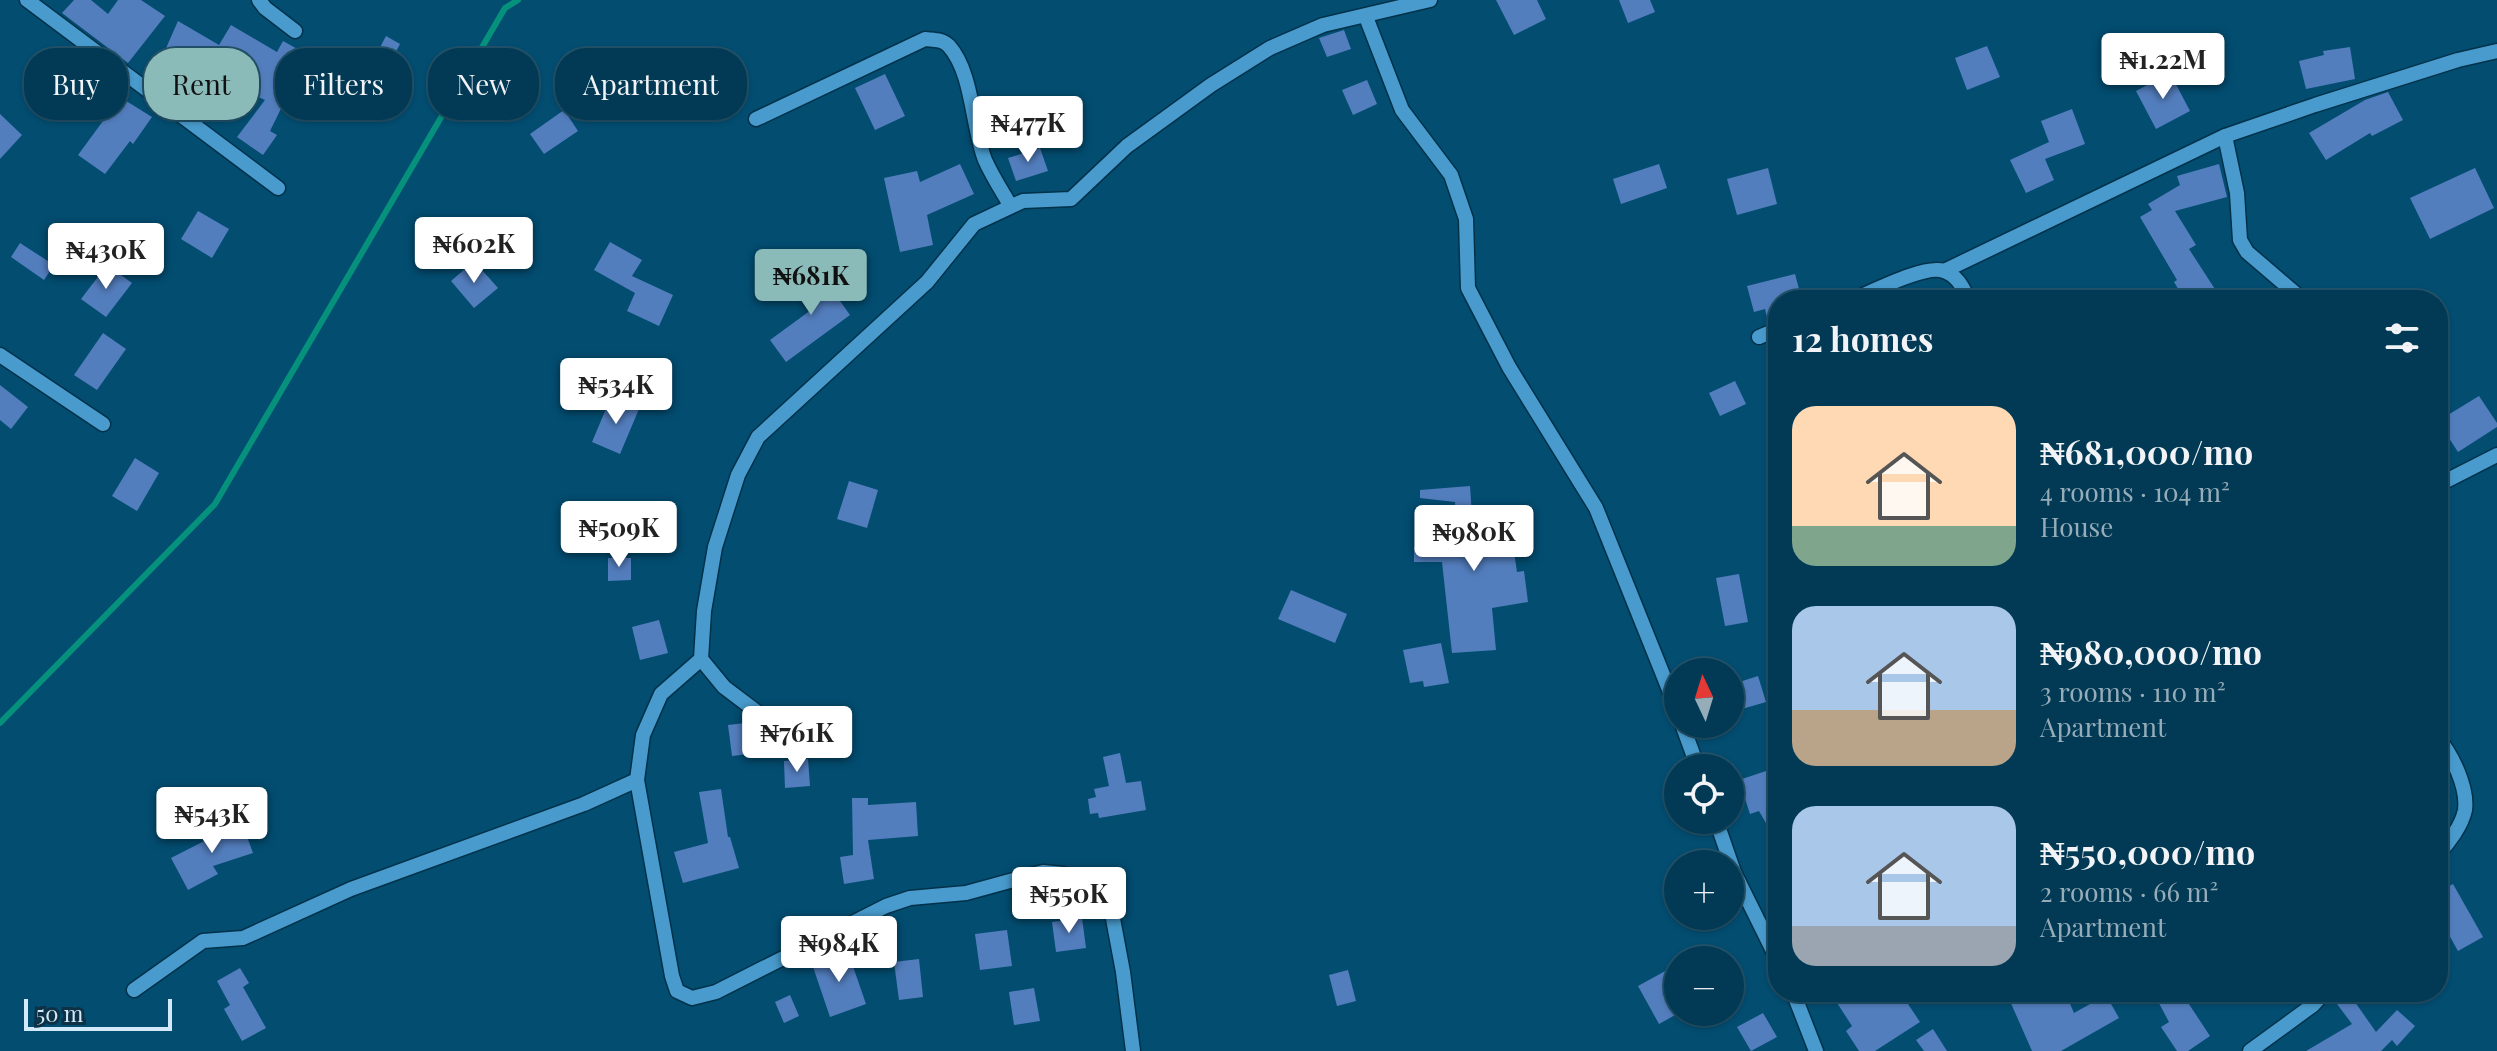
<!DOCTYPE html>
<html lang="en">
<head>
<meta charset="utf-8">
<style>
  :root { --surface:#023a55; --page:#0c415b; --text:#f1f3f6; --muted:#96adb9; --line:#23546c; --accent:#8bbbb9 }
  body { margin:0; font-family:"Playfair Display",serif; background:var(--page); color:var(--text); height:100vh; display:flex; flex-direction:column; font-size:30px; white-space:nowrap }
  * { box-sizing:border-box; margin:0 }
  p { font-size:26px; color:var(--muted) }
  .icon { flex:none; width:44px; height:44px; fill:none; stroke:currentColor; stroke-width:2; stroke-linecap:round; stroke-linejoin:round }
  .map { position:relative; flex:1; overflow:hidden }
  .details { position:absolute; left:1768px; top:290px; width:680px; height:712px; display:flex; flex-direction:column; background:var(--surface); border-radius:32px; box-shadow:0 2px 6px #0004,0 0 0 2px var(--line) }
  .details>* { flex:none }
  .top-card { position:absolute; left:24px; top:48px; width:760px; height:72px; display:flex; gap:16px }
  .needle { width:52px; rotate:356deg }
  .fabs { position:absolute; left:1664px; top:658px; display:grid; gap:16px }
  .fabs a { display:grid; place-items:center; width:80px; height:80px; border-radius:50%; background:var(--surface); box-shadow:0 2px 6px #0004,0 0 0 2px var(--line); font-size:40px }
  .scale { position:absolute; left:24px; bottom:20px; width:148px; box-sizing:border-box; padding-left:8px; border:4px solid #d3eafa; border-top:0; font-size:22px; line-height:28px; white-space:nowrap; color:#d3eafa; -webkit-text-stroke:6px #0e3146; paint-order:stroke }
  .price { position:absolute; translate:-50% -68px; padding:0 18px; border-radius:8px; background:#fff; color:#222; font-size:26px; line-height:52px; filter:drop-shadow(0 2px 4px #0008) }
  .price::after { content:''; position:absolute; left:50%; top:48px; width:24px; height:18px; margin-left:-12px; background:inherit; clip-path:polygon(0 0,100% 0,50% 100%) }
  .price.selected { background:var(--accent); color:#111 }
  ul { padding:0; list-style:none }
  li { display:flex; align-items:center; gap:24px; height:200px; padding:0 24px }
  li span { display:grid; place-items:center; flex:none; width:224px; height:160px; border-radius:24px; color:#555 }
  li>.icon { margin-inline-start:auto }
  span .icon { width:96px; height:96px; fill:#fffc; stroke-width:1 }
  li b { font-size:34px }
  h2 { display:flex; justify-content:space-between; align-items:center; height:96px; padding:0 24px; font-size:34px }
  .tag { padding:0 28px; border-radius:32px; background:var(--surface); box-shadow:0 2px 6px #0004,0 0 0 2px var(--line); font-size:28px; line-height:72px }
  .tag.selected { background:var(--accent); color:#111 }
  .map>svg:first-child { display:block }
  .lines { fill:none; stroke-linecap:round; stroke-linejoin:round }
  .stream { stroke:#05917c; stroke-width:6 }
  .building { fill:#537ebe }
  .minor-casing { stroke:#01324a; stroke-width:17 }
  .minor { stroke:#499bcd; stroke-width:14 }
</style>
</head>
<body>
<div class="map">
<svg width="2497" height="1051" viewBox="0 0 2497 1051">
  <rect width="100%" height="100%" fill="#034d71"/>
  <g class="lines">
    <!-- stream -->
    <path class="stream" d="M0,723L215,504L505,8L518,0"/>
  </g>
  <!-- building -->
  <g class="building">
    <path d="M74,0H91L108,14L118,0H141L165,16L128,63L62,13Z"/>
    <path d="M1496,0H1537L1546,19L1514,35Z"/>
    <path d="M1619,0H1650L1655,12L1628,23Z"/>
    <path d="M178,21L219,45L231,25L277,52L283,41L310,56L301,73L299,72L270,131L277,135L263,155L237,137L265,100L231,85L193,61L186,76L159,64Z"/>
    <path d="M1344,30L1351,49L1327,57L1319,38Z"/>
    <path d="M386,36L400,44L390,63L376,55Z"/>
    <path d="M1987,46L2000,77L1967,90L1955,58Z"/>
    <path d="M2350,47L2355,79L2306,89L2299,61L2324,55L2323,51Z"/>
    <path d="M716,61L729,110L711,115L710,110L699,112L688,68Z"/>
    <path d="M2170,73L2190,111L2156,129L2136,91Z"/>
    <path d="M885,74L905,116L875,130L855,88Z"/>
    <path d="M93,76L123,99L152,117L133,144L130,141L105,174L78,155L103,121L75,98Z"/>
    <path d="M1367,80L1377,104L1353,115L1342,90Z"/>
    <path d="M2388,92L2403,120L2372,136L2370,133L2326,160L2309,133L2365,100Z"/>
    <path d="M1068,97L1081,140L1055,147L1043,105Z"/>
    <path d="M2072,109L2085,144L2045,159L2054,180L2026,193L2010,160L2049,142L2041,121Z"/>
    <path d="M564,110L578,131L544,154L530,134Z"/>
    <path d="M0,114L22,135L0,159Z"/>
    <path d="M1040,148L1048,171L1016,181L1008,158Z"/>
    <path d="M960,164L974,194L927,215L933,245L900,252L884,178L917,171L920,182Z"/>
    <path d="M1659,164L1667,188L1621,204L1613,179Z"/>
    <path d="M2219,164L2227,197L2175,211L2196,245L2189,249L2222,300H2185L2174,282L2177,280L2140,217L2152,210L2148,204L2180,185L2177,176Z"/>
    <path d="M1768,168L1777,204L1737,215L1727,179Z"/>
    <path d="M2475,168L2494,208L2430,239L2410,198Z"/>
    <path d="M198,211L229,229L212,258L181,239Z"/>
    <path d="M610,242L642,260L632,276L673,295L659,326L627,311L635,293L594,270Z"/>
    <path d="M20,243L54,265L44,280L11,257Z"/>
    <path d="M474,261L498,288L474,308L451,281Z"/>
    <path d="M107,265L132,283L106,317L81,299Z"/>
    <path d="M818,270L850,315L786,362L770,340L811,310L794,287Z"/>
    <path d="M1795,274L1802,300H1778V319L1768,322L1765,309L1754,312L1747,286Z"/>
    <path d="M103,333L126,349L97,390L74,375Z"/>
    <path d="M1735,381L1746,404L1720,416L1709,393Z"/>
    <path d="M0,385L28,407L11,429L0,420Z"/>
    <path d="M2479,396L2497,423V427L2458,452L2438,421Z"/>
    <path d="M611,397L639,409L620,454L592,442Z"/>
    <path d="M135,458L159,473L137,511L112,496Z"/>
    <path d="M849,481L878,490L867,528L837,519Z"/>
    <path d="M1470,486L1473,530L1510,525L1517,572L1524,571L1528,602L1492,608L1496,650L1452,653L1442,562H1414V547H1442L1440,532L1457,530L1455,502L1420,498V490Z"/>
    <path d="M608,558H631V580L608,581Z"/>
    <path d="M1739,574L1748,622L1725,626L1716,578Z"/>
    <path d="M1291,590L1347,614L1335,643L1278,619Z"/>
    <path d="M659,620L668,653L640,660L632,627Z"/>
    <path d="M1441,643L1449,683L1424,687L1423,681L1410,683L1403,650Z"/>
    <path d="M1758,676L1766,702L1735,711L1730,685Z"/>
    <path d="M754,722L763,729L766,752L732,756L728,725Z"/>
    <path d="M825,727L831,752L816,755L810,730Z"/>
    <path d="M1120,753L1126,783L1141,781L1146,810L1099,818L1098,813L1090,814L1088,799L1096,797L1094,789L1109,786L1103,757Z"/>
    <path d="M808,759L810,786L785,788L784,761Z"/>
    <path d="M1778,767V844L1759,811L1750,814L1739,780Z"/>
    <path d="M721,789L728,837H730L739,868L683,883L674,852L708,843L699,792Z"/>
    <path d="M852,798H868V805L916,802L918,836L868,840L874,879L844,884L840,857L853,855Z"/>
    <path d="M242,823L253,853L213,866L218,874L188,890L171,858L212,837L211,834Z"/>
    <path d="M2453,884L2483,937L2458,951L2438,915V892Z"/>
    <path d="M1082,918L1086,948L1056,952L1052,922Z"/>
    <path d="M1007,930L1012,966L980,970L975,934Z"/>
    <path d="M848,952L866,1004L830,1017L812,964Z"/>
    <path d="M919,959L923,997L899,1000L894,962Z"/>
    <path d="M1678,964V988L1666,994L1677,1014L1659,1024L1638,986Z"/>
    <path d="M240,968L249,983L243,987L266,1028L242,1041L224,1009L230,1005L217,981Z"/>
    <path d="M1348,970L1356,1001L1337,1006L1329,975Z"/>
    <path d="M1034,988L1040,1021L1014,1025L1009,992Z"/>
    <path d="M1830,992H1900L1920,1022L1875,1051H1859L1846,1031L1852,1026Z"/>
    <path d="M2006,992H2065L2074,1013L2106,995L2119,1018L2061,1051H2032Z"/>
    <path d="M2153,992H2181L2210,1036L2188,1051H2177L2161,1027L2169,1022Z"/>
    <path d="M790,995L799,1016L784,1023L775,1002Z"/>
    <path d="M2350,995L2376,1032L2397,1010L2415,1026L2397,1046L2392,1040L2381,1051H2306L2352,1024L2337,1004Z"/>
    <path d="M1763,1013L1777,1037L1751,1051L1737,1027Z"/>
    <path d="M1933,1029L1947,1051H1924L1916,1040Z"/>
  </g>
  <g class="lines">
    <!-- minor casing -->
    <g class="minor-casing">
      <g id="minor">
        <path d="M27,0L278,188"/>
        <path d="M259,0L265,8L295,31"/>
        <path d="M1366,17L1402,110L1451,175L1466,219L1468,288L1509,367L1596,508L1678,712"/>
        <path d="M756,119L925,39C934,40 942,39 949,46C973,73 972,127 985,160C992,176 1002,191 1010,205"/>
        <path d="M2225,136L2237,193L2240,240L2247,252L2303,300"/>
        <path d="M1944,271L2225,136L2315,105L2458,60L2497,51"/>
        <path d="M1852,300C1872,292 1925,264 1944,271C1958,276 1963,288 1969,300"/>
        <path d="M1759,337L1778,329"/>
        <path d="M0,355L103,424"/>
        <path d="M2438,485L2497,455"/>
        <path d="M701,659L724,687L786,734"/>
        <path d="M1682,724L1698,768"/>
        <path d="M2438,738C2452,755 2468,787 2465,810C2462,825 2449,843 2438,854"/>
        <path d="M637,780L672,976L677,991L692,998L716,992L886,906L910,898L966,893L1043,872L1063,874L1093,888L1111,908L1123,972L1133,1051"/>
        <path d="M1716,820L1734,872L1778,961"/>
        <path d="M134,990L203,941L243,938L351,889L584,804L637,780L643,735L661,694L701,659L704,611L715,547L738,475L758,437L927,282L974,224L1023,201L1071,199L1127,146L1211,85L1270,48L1323,25L1430,0"/>
        <path d="M1793,992L1816,1051"/>
        <path d="M2250,1051L2313,1005L2325,992"/>
      </g>
    </g>
    <!-- minor -->
    <use href="#minor" class="minor"/>
  </g>
</svg>
<div class="fabs">
<a><svg class="needle" viewBox="-14 -14 28 28"><path d="M0-13l5 13h-10z" fill="#e53935"/><path d="M0 13l5-13h-10z" fill="#96adb9"/></svg></a>
<a><svg class="icon" aria-label="locate" viewBox="0 0 24 24"><circle cx="12" cy="12" r="6"/><path d="M12 2v4M12 18v4M2 12h4M18 12h4"/></svg></a>
<a>+</a>
<a>−</a>
</div>
<div class="scale">50 m</div>
<b class="price" style="left:2163px;top:101px">₦1.22M</b>
<b class="price" style="left:1028px;top:164px">₦477K</b>
<b class="price" style="left:474px;top:285px">₦602K</b>
<b class="price" style="left:106px;top:291px">₦430K</b>
<b class="price selected" style="left:811px;top:317px">₦681K</b>
<b class="price" style="left:616px;top:426px">₦534K</b>
<b class="price" style="left:619px;top:569px">₦509K</b>
<b class="price" style="left:1474px;top:573px">₦980K</b>
<b class="price" style="left:797px;top:774px">₦761K</b>
<b class="price" style="left:212px;top:855px">₦543K</b>
<b class="price" style="left:1069px;top:935px">₦550K</b>
<b class="price" style="left:839px;top:984px">₦984K</b>
<div class="top-card">
<a class="tag">Buy</a>
<a class="tag selected">Rent</a>
<a class="tag">Filters</a>
<a class="tag">New</a>
<a class="tag">Apartment</a>
</div>
<section class="details">
<h2>12 homes<svg class="icon" aria-label="filters" viewBox="0 0 24 24"><path d="M4 7h16M4 17h16"/><circle cx="9" cy="7" r="2"/><circle cx="15" cy="17" r="2"/></svg></h2>
<ul>
<li><span style="background:linear-gradient(#ffd9b3 75%,#7fa58c 0)"><svg class="icon" aria-label="home" viewBox="0 0 24 24"><path d="M3 11l9-7 9 7M6 9v11h12V9"/></svg></span><div><b>₦681,000/mo</b><p>4 rooms · 104 m²</p><p>House</p></div></li>
<li><span style="background:linear-gradient(#a9c7e8 65%,#b9a48a 0)"><svg class="icon" aria-label="home" viewBox="0 0 24 24"><path d="M3 11l9-7 9 7M6 9v11h12V9"/></svg></span><div><b>₦980,000/mo</b><p>3 rooms · 110 m²</p><p>Apartment</p></div></li>
<li><span style="background:linear-gradient(#a9c7e8 75%,#9aa5b1 0)"><svg class="icon" aria-label="home" viewBox="0 0 24 24"><path d="M3 11l9-7 9 7M6 9v11h12V9"/></svg></span><div><b>₦550,000/mo</b><p>2 rooms · 66 m²</p><p>Apartment</p></div></li>
</ul>
</section>
</div>
</body>
</html>
